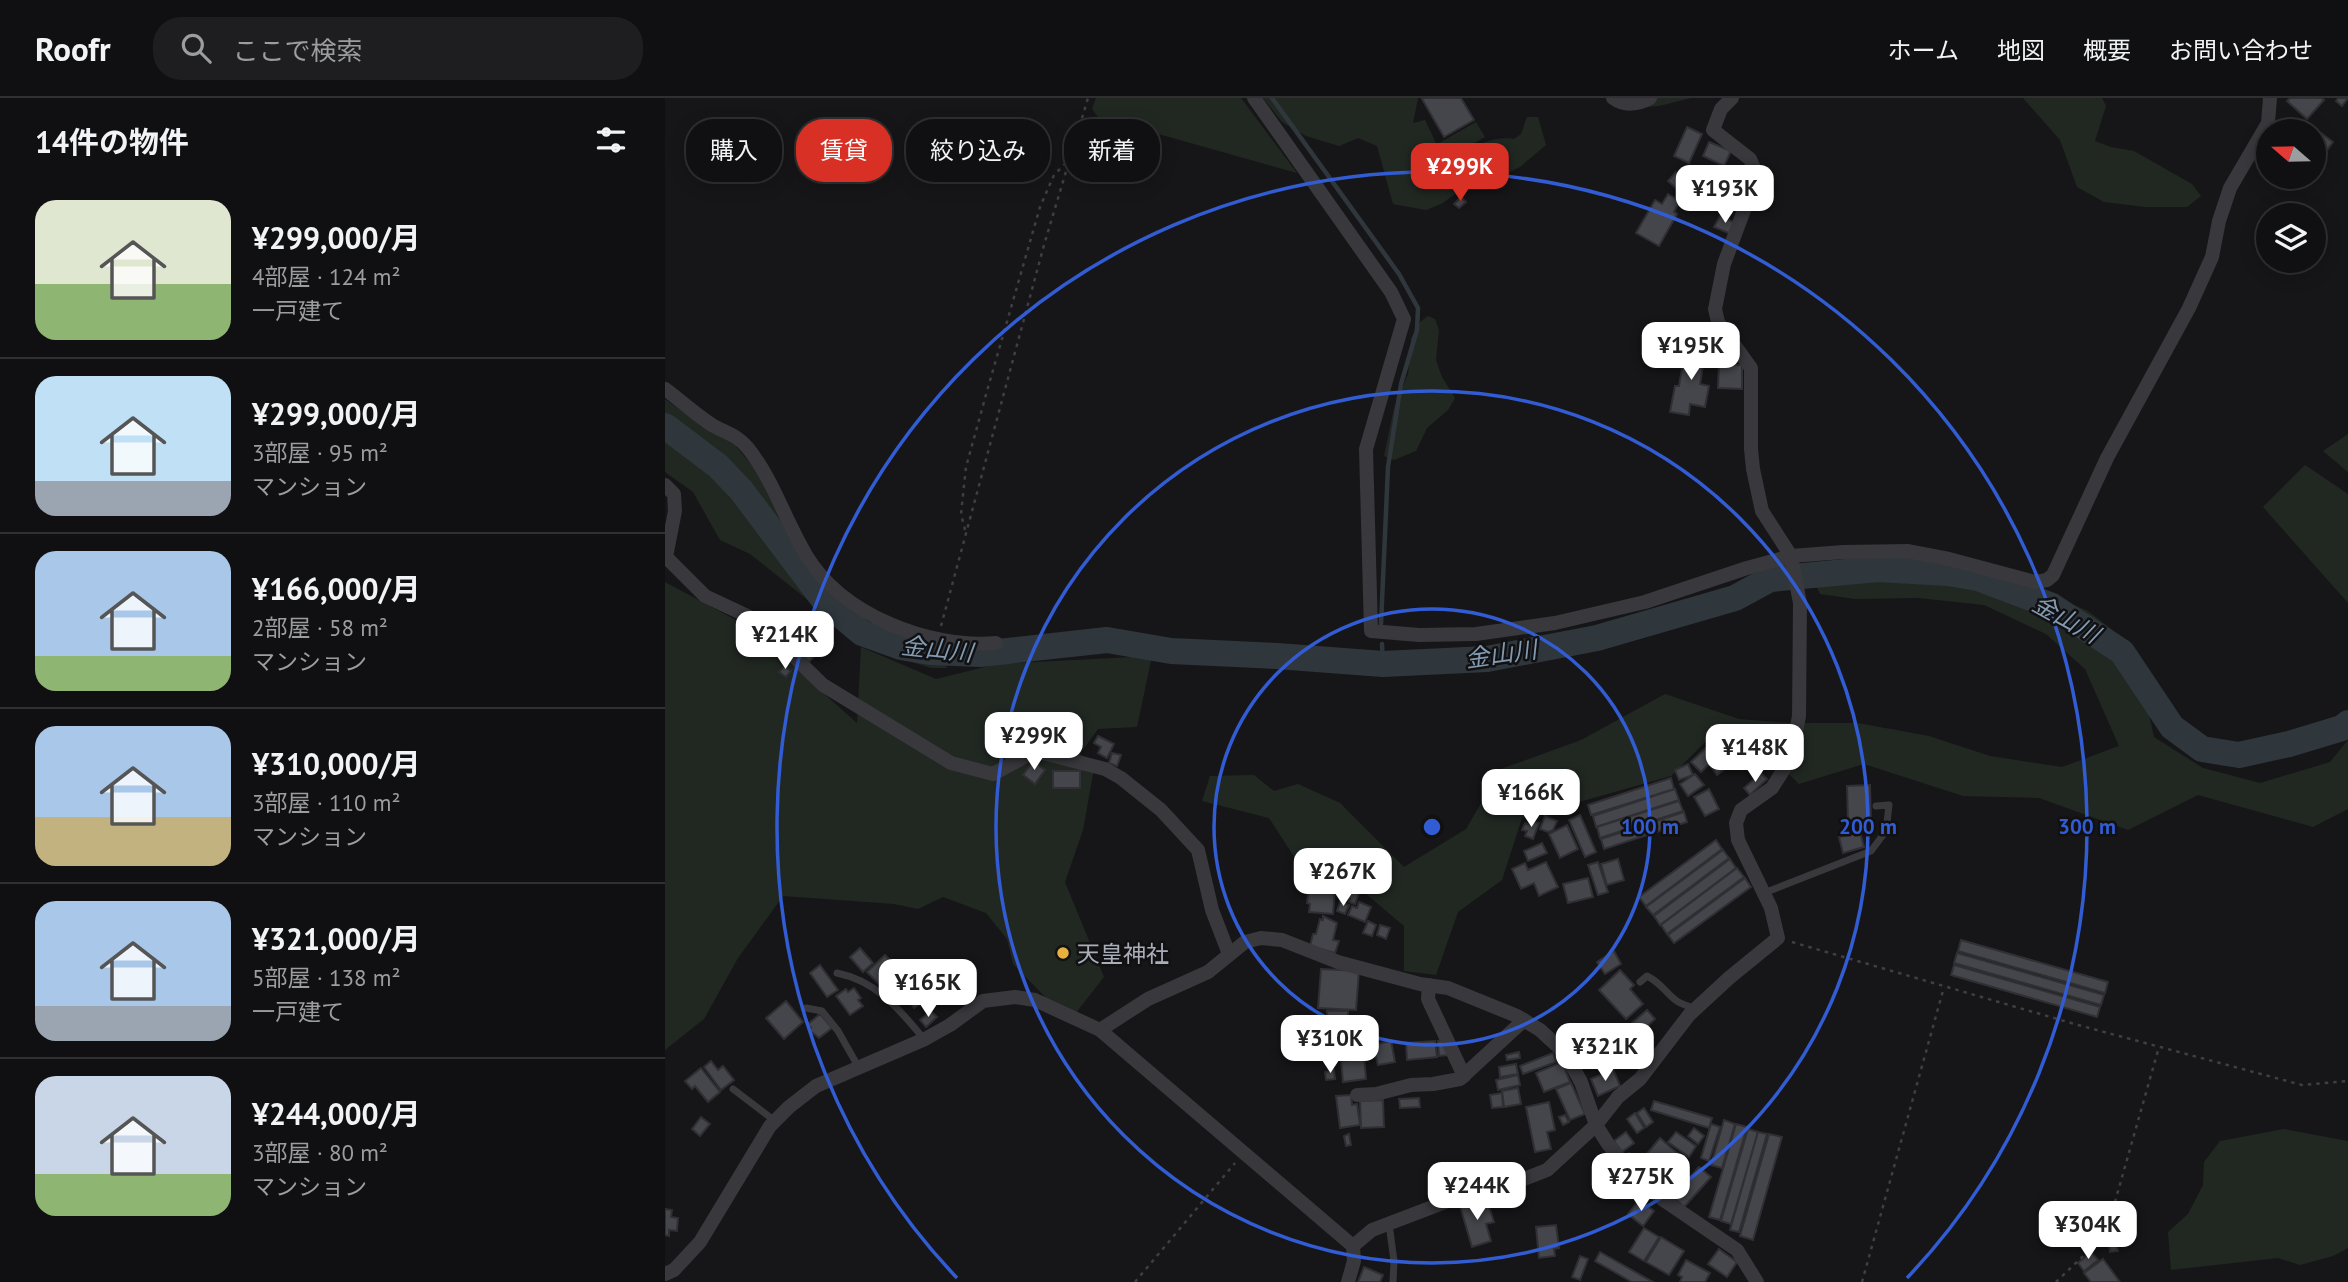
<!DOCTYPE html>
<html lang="ja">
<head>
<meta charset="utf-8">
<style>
  :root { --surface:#101012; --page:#1e1e20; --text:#f1f3f6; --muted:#9c9d9f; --line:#303032; --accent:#d93025 }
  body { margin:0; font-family:"PT Sans","Noto Sans JP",sans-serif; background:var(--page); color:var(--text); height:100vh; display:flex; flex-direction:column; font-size:26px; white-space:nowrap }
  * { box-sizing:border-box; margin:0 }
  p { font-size:23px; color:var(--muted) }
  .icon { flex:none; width:38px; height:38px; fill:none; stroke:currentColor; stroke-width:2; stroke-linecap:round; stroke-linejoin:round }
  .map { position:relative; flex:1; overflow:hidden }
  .details { display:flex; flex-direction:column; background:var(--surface); width:665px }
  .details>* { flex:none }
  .hud { position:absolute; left:21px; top:21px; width:665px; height:63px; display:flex; gap:14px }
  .needle { width:46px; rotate:290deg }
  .controls { position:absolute; left:1591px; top:21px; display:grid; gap:14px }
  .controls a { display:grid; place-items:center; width:70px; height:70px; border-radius:50%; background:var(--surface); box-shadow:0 4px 18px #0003,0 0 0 2px var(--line); font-size:35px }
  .price { position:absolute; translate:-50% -60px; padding:0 16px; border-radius:14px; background:#fff; color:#222; font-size:23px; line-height:46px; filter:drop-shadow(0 2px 4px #0008) }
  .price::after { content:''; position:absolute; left:50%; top:42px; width:21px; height:16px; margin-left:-10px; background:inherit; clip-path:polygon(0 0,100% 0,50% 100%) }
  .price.current { background:var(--accent); color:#fff }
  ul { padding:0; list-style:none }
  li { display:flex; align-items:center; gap:21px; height:175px; padding:0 35px }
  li+li { border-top:2px solid var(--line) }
  li span { display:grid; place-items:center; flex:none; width:196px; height:140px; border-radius:21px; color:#555 }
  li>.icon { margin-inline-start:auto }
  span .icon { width:84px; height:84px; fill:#fffc; stroke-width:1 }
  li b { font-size:30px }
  h2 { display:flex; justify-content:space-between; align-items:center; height:84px; padding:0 35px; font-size:30px }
  .chip { padding:0 24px; border-radius:28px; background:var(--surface); box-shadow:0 4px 18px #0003,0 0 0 2px var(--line); font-size:24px; line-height:63px }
  .chip.current { background:var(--accent); color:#fff }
  header { display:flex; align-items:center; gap:42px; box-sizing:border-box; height:98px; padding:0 35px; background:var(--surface); border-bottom:2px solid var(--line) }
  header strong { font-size:33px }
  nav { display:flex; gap:38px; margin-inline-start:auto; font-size:24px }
  .search { width:490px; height:63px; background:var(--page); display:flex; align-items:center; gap:18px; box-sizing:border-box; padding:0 24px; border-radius:28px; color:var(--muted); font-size:26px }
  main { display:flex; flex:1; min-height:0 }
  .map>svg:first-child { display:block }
  .green { fill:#212822 }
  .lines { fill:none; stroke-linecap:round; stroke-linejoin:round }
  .stream { stroke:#2f373d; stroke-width:4.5 }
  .river { stroke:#2f373d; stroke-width:26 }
  .building { fill:#45464b; stroke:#303034; stroke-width:2 }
  .path { stroke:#3e3f44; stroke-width:2.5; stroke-dasharray:3.5 5; stroke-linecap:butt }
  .service { stroke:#38383d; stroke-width:7 }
  .minor { stroke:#38383d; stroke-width:14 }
  .ring { fill:none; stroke:#325cd3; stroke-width:3.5 }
  .poi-dot { fill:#e7b13f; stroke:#111113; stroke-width:2.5 }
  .labels { text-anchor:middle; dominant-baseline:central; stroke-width:5; stroke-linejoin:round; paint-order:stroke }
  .poi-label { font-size:23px; fill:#a9adb7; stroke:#111113; text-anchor:start }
  .water-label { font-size:24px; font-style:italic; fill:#829ab0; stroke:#111113 }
  .centre { fill:#325cd3; stroke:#111113; stroke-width:3.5 }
  .ring-label { font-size:21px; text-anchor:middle; font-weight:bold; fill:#325cd3; stroke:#111113; stroke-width:5; stroke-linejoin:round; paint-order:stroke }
</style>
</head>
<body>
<header>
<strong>Roofr</strong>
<div class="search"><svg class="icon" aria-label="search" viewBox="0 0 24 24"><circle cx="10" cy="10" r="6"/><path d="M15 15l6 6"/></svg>ここで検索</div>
<nav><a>ホーム</a><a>地図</a><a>概要</a><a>お問い合わせ</a></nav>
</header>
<main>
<section class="details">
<h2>14件の物件<svg class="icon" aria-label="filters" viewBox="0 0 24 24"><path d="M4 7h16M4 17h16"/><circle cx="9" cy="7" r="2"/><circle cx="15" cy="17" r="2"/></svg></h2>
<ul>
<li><span style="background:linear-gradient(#dfe7d0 60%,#8fb573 0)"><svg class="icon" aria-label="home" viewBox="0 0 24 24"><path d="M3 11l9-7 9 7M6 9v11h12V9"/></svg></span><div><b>¥299,000/月</b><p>4部屋 · 124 m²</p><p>一戸建て</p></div></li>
<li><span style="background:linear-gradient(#bfe0f5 75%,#9aa5b1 0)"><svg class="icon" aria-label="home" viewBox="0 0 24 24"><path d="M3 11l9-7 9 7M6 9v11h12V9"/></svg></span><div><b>¥299,000/月</b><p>3部屋 · 95 m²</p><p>マンション</p></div></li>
<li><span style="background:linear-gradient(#a9c7e8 75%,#8fb573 0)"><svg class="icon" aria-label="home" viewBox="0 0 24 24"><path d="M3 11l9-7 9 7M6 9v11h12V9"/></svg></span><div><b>¥166,000/月</b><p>2部屋 · 58 m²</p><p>マンション</p></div></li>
<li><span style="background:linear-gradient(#a9c7e8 65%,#c2b280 0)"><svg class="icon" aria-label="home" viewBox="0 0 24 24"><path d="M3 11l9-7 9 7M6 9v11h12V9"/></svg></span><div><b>¥310,000/月</b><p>3部屋 · 110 m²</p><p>マンション</p></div></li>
<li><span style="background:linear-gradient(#a9c7e8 75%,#9aa5b1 0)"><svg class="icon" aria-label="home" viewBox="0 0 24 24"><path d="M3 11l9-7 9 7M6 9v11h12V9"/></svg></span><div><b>¥321,000/月</b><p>5部屋 · 138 m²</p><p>一戸建て</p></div></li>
<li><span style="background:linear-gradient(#c9d6e8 70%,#8fb573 0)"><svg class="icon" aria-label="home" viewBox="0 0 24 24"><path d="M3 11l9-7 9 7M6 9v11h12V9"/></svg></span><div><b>¥244,000/月</b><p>3部屋 · 80 m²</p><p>マンション</p></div></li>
</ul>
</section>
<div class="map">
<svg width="1683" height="1184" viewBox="0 0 1683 1184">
  <rect width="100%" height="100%" fill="#161618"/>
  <!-- green -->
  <g class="green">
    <path d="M431,0H576L632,75L433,19L427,11Z"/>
    <path d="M598,0H753L748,25L760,22L780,64C802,53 824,37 849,41L856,36L862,19H873L881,47L855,69L822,85L805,86L776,106L761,112L728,106L712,48L693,40L674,48L641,38L617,24Z"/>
    <path d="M966,0H1026L994,8L962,11Z"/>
    <path d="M1358,0H1437L1441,8L1430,43L1446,49L1469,53L1527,86L1536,98L1522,109H1480L1439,104L1412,89L1395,42Z"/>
    <path d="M811,24L820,39L783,60L774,45Z"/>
    <path d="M763,218L770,221L774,232L771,262L777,279L790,300L783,312L762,330L751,353L729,362L719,358L729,310L743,276L746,240L755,224Z"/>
    <path d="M0,301L43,332L70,347L93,375L141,469L186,518L221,534L254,544L276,560L282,570H266L231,559L187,537L85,456L55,442L28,394L0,374Z"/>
    <path d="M1683,336V374L1658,353Z"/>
    <path d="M1640,367L1683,396V505L1598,409Z"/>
    <path d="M1206,462L1282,467L1327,477L1375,493L1423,513L1454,537L1461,575L1471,587L1483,612L1489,639L1538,670L1595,685L1665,664L1683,642V711L1648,729L1533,697L1463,732L1374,700L1298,698L1199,666L1134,686L1091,644L1043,641L1006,678L914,704L904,709L857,720L837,782L793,814L771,877L739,873V828L681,779L637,771L604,720L537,703L545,678L589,677L609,693L633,686L675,705L739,769L801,731L836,671L916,642L1000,596L1074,621L1126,625H1193L1264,638L1325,658L1397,669L1454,648L1420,571L1381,536L1319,507L1253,500L1190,501L1155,496L1142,469Z"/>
    <path d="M0,484L84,529L192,625L196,549L271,581L332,566L487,558L472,629L433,631L415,656L430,665L418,732L400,784L439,879L410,916L382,901L348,866L342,841L321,815L278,799L253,811L229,806L118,798L73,860L39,921L0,952Z"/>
    <path d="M1619,1031L1683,1043V1150L1668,1158L1635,1167L1613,1160L1506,1172L1503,1134L1523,1116L1538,1087L1539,1064L1555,1043Z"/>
  </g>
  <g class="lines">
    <!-- stream -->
    <g class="stream">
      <path d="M607,0L734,176L753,210L752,232L736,286L723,369L716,526"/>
      <path d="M717,546L718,566"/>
    </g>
    <!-- river -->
    <path class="river" d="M0,328L53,368L76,392L161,505L197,535L236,549L265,554L315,556L442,542L506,553L612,558L718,566L822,561L932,540L1070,500L1105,481L1213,471L1283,475L1313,480L1387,508L1457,554L1507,629L1537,651L1574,657L1624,646L1677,630L1683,625"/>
  </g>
  <!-- building -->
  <g class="building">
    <path d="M759,0H796L809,22L779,39L757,1Z"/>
    <path d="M1625,0H1656L1659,2L1642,21L1622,3Z"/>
    <path d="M1673,0H1683L1677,8L1671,3Z"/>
    <path d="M1022,29L1037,36L1024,65L1009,58Z"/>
    <path d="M1656,35L1668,44L1654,63L1648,60V45Z"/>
    <path d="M1044,44L1066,53L1059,68L1038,58Z"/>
    <path d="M1011,74L1023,85L1015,94L1003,83Z"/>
    <path d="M1038,82L1050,89L1044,99L1049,102L1043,112L1019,95L1025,85L1031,88L1033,83L1036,85Z"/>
    <path d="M1003,96L1015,103L1009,114L1012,116L994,148L971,135L990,102L997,106Z"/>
    <path d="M796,99L801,104L794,110L789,106Z"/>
    <path d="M1058,107L1068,112L1066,116L1056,112Z"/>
    <path d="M1055,118L1071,125L1066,136L1049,129Z"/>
    <path d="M1029,247L1041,250L1035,286L1044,288L1040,309L1025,306L1024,317L1005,314L1010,288H1014L1021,248L1028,249Z"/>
    <path d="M1054,267H1077V291L1053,290Z"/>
    <path d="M131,523L158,548L144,564L117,539Z"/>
    <path d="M119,568L126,573L121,579L114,574Z"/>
    <path d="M433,638L449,646L442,660L433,655L436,649L429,645Z"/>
    <path d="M347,645L353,658L342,663L335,650Z"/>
    <path d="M1044,647L1054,657L1036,674L1026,664Z"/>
    <path d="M447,655L456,657L452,668L444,665Z"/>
    <path d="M1076,655V667L1064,668L1052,677L1045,667L1060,656Z"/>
    <path d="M368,663L380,672L370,686L358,677Z"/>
    <path d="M1023,666L1028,677L1014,682L1010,672Z"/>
    <rect x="388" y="673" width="27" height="17"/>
    <path d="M1096,675L1102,681L1085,697L1079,690Z"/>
    <path d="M1030,676L1039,687L1023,698L1015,686Z"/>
    <path d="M1006,680L1009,691L926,717L923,707Z"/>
    <path d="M1205,687L1206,724L1183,725L1182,688Z"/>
    <path d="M1010,691L1014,702L931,729L928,718Z"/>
    <path d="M1044,691L1054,711L1040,718L1029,699Z"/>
    <path d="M1014,703L1018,713L935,740L932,729Z"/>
    <path d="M1019,714L1022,724L939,751L936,741Z"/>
    <path d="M915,717L931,754L920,759L904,722Z"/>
    <path d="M880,718L892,723L888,732L883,734L875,731Z"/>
    <path d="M867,723L874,725L868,741L860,738L862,733L857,732L860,725L865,727Z"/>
    <path d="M902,727L913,751L895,760L884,736Z"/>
    <path d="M1195,734L1199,749L1178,755L1174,739Z"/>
    <path d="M1051,742L1057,751L981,808L974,799Z"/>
    <path d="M877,745L882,755L863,763L859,753Z"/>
    <path d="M1058,752L1064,760L988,817L981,809Z"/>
    <path d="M953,761L959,782L942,787L936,766Z"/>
    <path d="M1065,761L1071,770L995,827L989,818Z"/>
    <path d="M881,764L893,789L874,798L869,785L856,791L847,771L860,765L863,772Z"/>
    <path d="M933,764L943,794L933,797L923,767Z"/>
    <path d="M1072,770L1079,779L1002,836L996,827Z"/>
    <path d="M923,780L928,799L903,805L898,786Z"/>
    <path d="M1080,780L1086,789L1009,845L1003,837Z"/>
    <path d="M677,786L690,790L689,793L694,795L690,806L684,804L685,801L673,797Z"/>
    <path d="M644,787L670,790L668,816L644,814L645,806L642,805Z"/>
    <path d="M675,804L684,807L680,816L672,813Z"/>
    <path d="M694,804L706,809L700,824L683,817L687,808L692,810Z"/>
    <path d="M658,818L672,825L668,842L674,843L670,855L645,848L648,836H651L655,821L658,822Z"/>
    <path d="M703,823L711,827L707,838L698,835Z"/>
    <path d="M715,827L725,830L721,841L712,837Z"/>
    <path d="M1296,842L1443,884L1440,895L1293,853Z"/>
    <path d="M195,850L208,865L198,874L185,859Z"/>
    <path d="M949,853L956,866L940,876L932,864Z"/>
    <path d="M1292,855L1439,897L1436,907L1289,865Z"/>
    <path d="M220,857L240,878L223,895L202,874Z"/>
    <path d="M155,867L173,892L162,899L145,875Z"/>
    <path d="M1289,867L1435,909L1432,919L1286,877Z"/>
    <path d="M656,871L694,873L691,912L653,910Z"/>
    <path d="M955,872L969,887L965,891L978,906L961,921L934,892Z"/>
    <path d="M258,888L265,900L249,910L245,904L251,901L247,894Z"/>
    <path d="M189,890L196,900L193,902L198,908L185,917L171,898L181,891L183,894Z"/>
    <path d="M121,903L138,924L119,941L101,920Z"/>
    <path d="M982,912L990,921L975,935L967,925Z"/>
    <path d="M266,913L272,919L261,929L255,922Z"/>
    <rect x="662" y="913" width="21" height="32"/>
    <path d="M155,916L167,930L154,940L144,932L146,930L143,926Z"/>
    <rect x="646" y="918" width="14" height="21"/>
    <path d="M781,942L783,957L774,958L773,943Z"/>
    <path d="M726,943L730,964L713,967L708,947Z"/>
    <path d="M770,943L772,959L742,962L741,945Z"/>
    <path d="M704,947L706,957L699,958L701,981L678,984L676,963L692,961L691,948Z"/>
    <path d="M854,954L855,960L842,962L841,957Z"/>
    <path d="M888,955L891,964L858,976L855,968Z"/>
    <path d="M46,963L53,972L58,968L69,982L56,992L39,969Z"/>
    <path d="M897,964L905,984L879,994L871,975Z"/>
    <path d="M851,966L853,976L835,979L834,969Z"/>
    <path d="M36,970L55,994L43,1004L30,988L27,991L20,983Z"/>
    <path d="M948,971L955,988L933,998L926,981Z"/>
    <path d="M669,972L670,981L661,982L660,974Z"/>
    <path d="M853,977L855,987L833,992L831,982Z"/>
    <path d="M906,985L920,1016L905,1022L891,991Z"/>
    <path d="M853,990L856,1006L839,1009L837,993Z"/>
    <path d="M837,995L838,1009L827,1010L825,997Z"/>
    <path d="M686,997L687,1007L692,1006L695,1027L675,1030L671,998Z"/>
    <path d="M754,1000L755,1009L735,1010L734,1001Z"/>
    <path d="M718,1002L719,1029L696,1030L695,1003Z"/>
    <path d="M989,1003L1047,1020L1044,1030L986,1012Z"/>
    <path d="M884,1004L890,1032L882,1034L886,1051L870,1054L861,1009Z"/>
    <path d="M979,1010L988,1024L981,1029L972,1015Z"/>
    <path d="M970,1015L979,1030L972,1035L962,1021Z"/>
    <path d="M900,1017L904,1024L898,1027L894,1019Z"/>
    <path d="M36,1019L45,1026L35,1038L27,1031Z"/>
    <path d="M1059,1022L1070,1026L1057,1070L1046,1067Z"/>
    <path d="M1046,1026L1055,1029L1044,1063L1036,1060Z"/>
    <path d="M1071,1026L1082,1029L1055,1122L1044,1119Z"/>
    <path d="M1029,1030L1039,1038L1033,1046L1023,1038Z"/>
    <path d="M1083,1031L1093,1034L1066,1126L1056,1123Z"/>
    <path d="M961,1034L969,1045L957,1054L949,1043Z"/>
    <path d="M1011,1034L1031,1048L1024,1059L1003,1044Z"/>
    <path d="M1093,1034L1102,1036L1074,1134L1065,1132Z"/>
    <path d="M684,1036L686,1047L681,1048L679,1038Z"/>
    <path d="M1104,1036L1117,1039L1088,1142L1075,1138Z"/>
    <path d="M995,1040L1012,1055L987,1085L970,1070Z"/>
    <path d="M964,1055L972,1062L968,1068L959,1060Z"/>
    <path d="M1034,1069L1046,1079L1019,1109L1008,1099Z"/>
    <path d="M817,1101L819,1108L823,1106L829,1124L821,1126L826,1143L807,1149L795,1108Z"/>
    <path d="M974,1102L989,1113L978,1128L963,1116Z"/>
    <path d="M0,1111L7,1112L6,1119L13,1120L12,1133L4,1132V1138L0,1137Z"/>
    <path d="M891,1127L894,1150L889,1151L890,1158L874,1160L871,1129Z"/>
    <path d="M979,1130L994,1139L979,1163L964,1154Z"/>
    <path d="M996,1139L1019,1153L1004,1177L981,1164Z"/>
    <path d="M1451,1141L1453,1153L1445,1154L1444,1147H1447V1142Z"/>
    <path d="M1054,1151L1072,1164L1062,1179L1043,1166Z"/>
    <path d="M935,1154L988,1184H967L930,1163Z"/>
    <path d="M1426,1154L1433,1162L1419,1173L1413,1165Z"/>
    <path d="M915,1158L923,1161L915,1182L907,1179Z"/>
    <path d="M1438,1161L1455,1184H1426L1419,1175Z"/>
    <path d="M1021,1162L1045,1175L1040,1184H1015L1017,1179L1013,1177Z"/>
    <path d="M699,1169L718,1177L715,1184H693Z"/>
  </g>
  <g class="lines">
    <!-- path -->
    <g class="path">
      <path d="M300,432L296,416L301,369L322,293L375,109L389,77L403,63"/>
      <path d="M276,528L379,147L423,0"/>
      <path d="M1127,844L1413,927L1637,987L1683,983"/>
      <path d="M470,1184L570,1065"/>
      <path d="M1197,1184L1279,889"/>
      <path d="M1391,1184L1436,1141L1444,1125L1494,949"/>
    </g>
    <!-- service -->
    <g class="service">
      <path d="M1099,795L1206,753L1221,733L1224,707L1211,708"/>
      <path d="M172,875C212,883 234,911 259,941"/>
      <path d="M975,884L982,878C1004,889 1002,905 1031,910"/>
      <path d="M141,910L157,913L173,933L194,970"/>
      <path d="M68,991L110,1023"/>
      <path d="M724,1126L729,1163L728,1184"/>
    </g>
    <!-- minor -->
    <g class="minor">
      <path d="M589,0L726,194L739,221L701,351L706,533L754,537L811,536L890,525L980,504L1082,470L1126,458L1178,454L1242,453L1284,461L1370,484L1382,482L1388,477L1442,360L1524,210L1547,159L1554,123L1565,90L1603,25L1605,0"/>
      <path d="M948,0C960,9 974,6 985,0"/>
      <path d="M0,291C15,302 30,316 47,327C59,334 72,337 82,349C108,381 120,422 141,457C177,517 264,551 331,545"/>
      <path d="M0,387L9,396L10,413L1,459L40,498L91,522L158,587L286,665L328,676L370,653L440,671L456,680L496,712L533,752L547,812L564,856"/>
      <path d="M764,887L763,901L799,978"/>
      <path d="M435,932L483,901L543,874L580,844L596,840L617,842L673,864L755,886L783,890L852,918L875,932L900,955L916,984L931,1027L943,1046L965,1074L1000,1103L1072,1152L1092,1184"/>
      <path d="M692,997L711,996L746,987L768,986L795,981L859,922"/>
      <path d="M688,1148L707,1132L799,1097L851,1084L882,1072L931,1027L953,999L975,981L1024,917L1064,880L1113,840L1106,810L1073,742L1071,725L1076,712L1107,690L1126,660L1134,618L1135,505L1126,458L1097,413L1088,371L1086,351V270L1053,224L1050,211L1059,166L1092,77L1085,61L1048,32L1056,11L1067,0"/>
      <path d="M0,1176L9,1172L35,1144L105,1028L124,1009L151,988L260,941L285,927L318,903L350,899L370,902L435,932L688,1148L689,1163L683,1184"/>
    </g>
  </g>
  <!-- distance rings -->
  <g class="ring">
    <circle cx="767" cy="729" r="218"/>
    <circle cx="767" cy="729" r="436"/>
    <path d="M292 1180A655 655 0 1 1 1242 1180"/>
  </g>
  <!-- markers -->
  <circle class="poi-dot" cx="398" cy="855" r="7"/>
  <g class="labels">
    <!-- poi labels -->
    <g class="poi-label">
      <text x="412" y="855">天皇神社</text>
    </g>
    <!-- water labels -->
    <g class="water-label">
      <text transform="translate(1401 521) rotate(29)">金山川</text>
      <text transform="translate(272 551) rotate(6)">金山川</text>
      <text transform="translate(836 556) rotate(-8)">金山川</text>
    </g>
  </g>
  <circle cx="767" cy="729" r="10" class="centre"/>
  <g class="ring-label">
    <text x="985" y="736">100 m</text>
    <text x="1203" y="736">200 m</text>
    <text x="1422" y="736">300 m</text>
  </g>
</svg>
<div class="controls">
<a><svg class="needle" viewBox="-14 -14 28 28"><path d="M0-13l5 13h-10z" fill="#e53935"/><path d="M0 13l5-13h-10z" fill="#9c9d9f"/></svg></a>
<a><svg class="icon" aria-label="layers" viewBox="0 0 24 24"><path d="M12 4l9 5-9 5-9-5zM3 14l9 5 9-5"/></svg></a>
</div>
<b class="price current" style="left:795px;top:105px">¥299K</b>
<b class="price" style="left:1060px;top:127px">¥193K</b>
<b class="price" style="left:1026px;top:284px">¥195K</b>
<b class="price" style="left:120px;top:573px">¥214K</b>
<b class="price" style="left:369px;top:674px">¥299K</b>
<b class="price" style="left:1090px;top:686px">¥148K</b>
<b class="price" style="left:866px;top:731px">¥166K</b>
<b class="price" style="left:678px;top:810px">¥267K</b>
<b class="price" style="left:263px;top:921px">¥165K</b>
<b class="price" style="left:665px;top:977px">¥310K</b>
<b class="price" style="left:940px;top:985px">¥321K</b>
<b class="price" style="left:976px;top:1115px">¥275K</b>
<b class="price" style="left:812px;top:1124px">¥244K</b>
<b class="price" style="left:1423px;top:1163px">¥304K</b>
<div class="hud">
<a class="chip">購入</a>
<a class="chip current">賃貸</a>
<a class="chip">絞り込み</a>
<a class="chip">新着</a>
</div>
</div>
</main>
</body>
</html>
